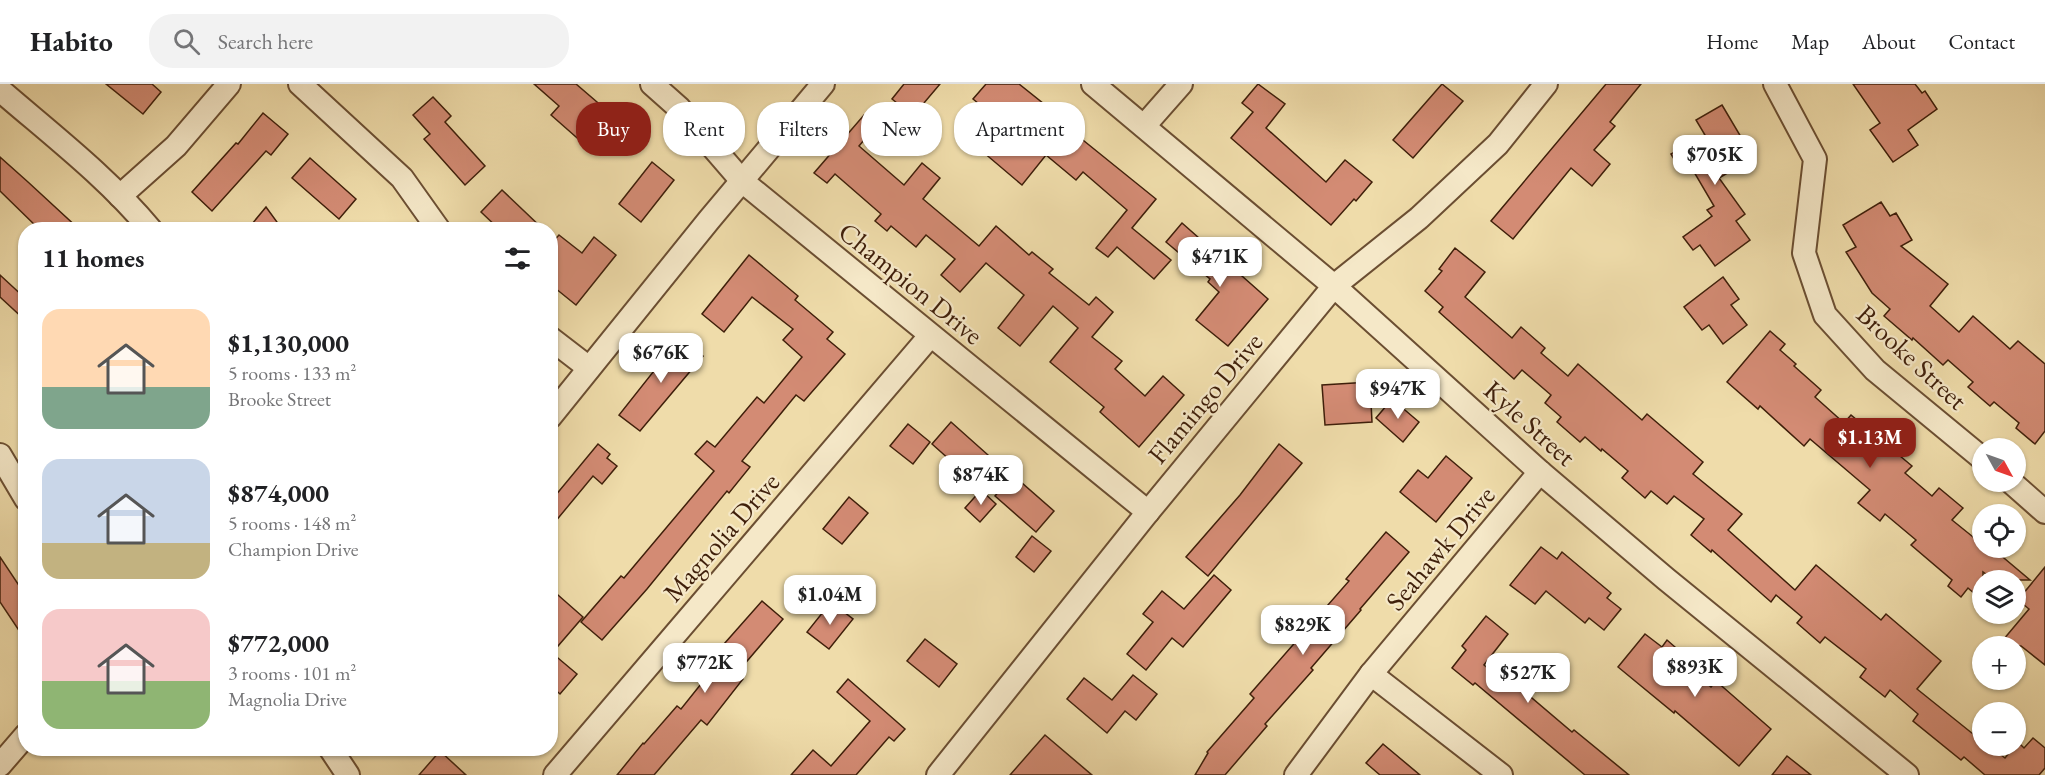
<!DOCTYPE html>
<html lang="en">
<head>
<meta charset="utf-8">
<style>
  :root { --surface:#fff; --page:#f2f2f2; --text:#202124; --muted:#757577; --line:#e0e0e0; --accent:#8f2418 }
  body { margin:0; font-family:"EB Garamond",serif; background:var(--page); color:var(--text); height:100vh; display:flex; flex-direction:column; font-size:22px; white-space:nowrap }
  * { box-sizing:border-box; margin:0 }
  p { font-size:20px; color:var(--muted) }
  .icon { flex:none; width:33px; height:33px; fill:none; stroke:currentColor; stroke-width:2; stroke-linecap:round; stroke-linejoin:round }
  .map { position:relative; flex:1; overflow:hidden }
  .sheet { position:absolute; left:18px; top:138px; width:540px; height:534px; display:flex; flex-direction:column; background:var(--surface); border-radius:24px; box-shadow:0 2px 4px #0004 }
  .sheet>* { flex:none }
  .banner { position:absolute; left:576px; top:18px; width:570px; height:54px; display:flex; gap:12px }
  .needle { width:39px; rotate:130deg }
  .tools { position:absolute; left:1972px; top:354px; display:grid; gap:12px }
  .tools a { display:grid; place-items:center; width:54px; height:54px; border-radius:50%; background:var(--surface); box-shadow:0 2px 4px #0004; font-size:30px }
  .price { position:absolute; translate:-50% -51px; padding:0 14px; border-radius:12px; background:#fff; color:#222; font-size:20px; line-height:39px; filter:drop-shadow(0 2px 3px #0008) }
  .price::after { content:''; position:absolute; left:50%; top:36px; width:18px; height:14px; margin-left:-9px; background:inherit; clip-path:polygon(0 0,100% 0,50% 100%) }
  .price.on { background:var(--accent); color:#fff }
  ul { padding:0; list-style:none }
  li { display:flex; align-items:center; gap:18px; height:150px; padding:0 24px }
  li span { display:grid; place-items:center; flex:none; width:168px; height:120px; border-radius:18px; color:#555 }
  li>.icon { margin-inline-start:auto }
  span .icon { width:72px; height:72px; fill:#fffc; stroke-width:1 }
  li b { font-size:26px }
  h2 { display:flex; justify-content:space-between; align-items:center; height:72px; padding:0 24px; font-size:26px }
  .chip { padding:0 21px; border-radius:24px; background:var(--surface); box-shadow:0 2px 4px #0004; font-size:21px; line-height:54px }
  .chip.on { background:var(--accent); color:#fff }
  header { display:flex; align-items:center; gap:36px; box-sizing:border-box; height:84px; padding:0 30px; background:var(--surface); border-bottom:2px solid var(--line) }
  header strong { font-size:28px }
  nav { display:flex; gap:33px; margin-inline-start:auto; font-size:21px }
  .search { width:420px; height:54px; background:var(--page); display:flex; align-items:center; gap:15px; box-sizing:border-box; padding:0 21px; border-radius:24px; color:var(--muted); font-size:22px }
  .map>svg:first-child { display:block }
  .building { fill:#d38b74; stroke:#3f1f0a; stroke-width:1.5 }
  .lines { fill:none; stroke-linecap:round; stroke-linejoin:round }
  .minor-casing { stroke:#6b4e32; stroke-width:26 }
  .minor { stroke:#f5e8c8; stroke-width:22 }
  .labels { text-anchor:middle; dominant-baseline:central; stroke-width:4.5; stroke-linejoin:round; paint-order:stroke }
  .street-label { font-size:27px; fill:#3f1f0a; stroke:#f5e8c8 }
</style>
</head>
<body>
<header>
<strong>Habito</strong>
<div class="search"><svg class="icon" aria-label="search" viewBox="0 0 24 24"><circle cx="10" cy="10" r="6"/><path d="M15 15l6 6"/></svg>Search here</div>
<nav><a>Home</a><a>Map</a><a>About</a><a>Contact</a></nav>
</header>
<div class="map">
<svg width="2045" height="691" viewBox="0 0 2045 691">
  <rect width="100%" height="100%" fill="#efdcaa"/>
  <filter id="stains"><feTurbulence type="fractalNoise" baseFrequency=".00333" numOctaves="4"/><feColorMatrix values="0 0 0 0 .2 0 0 0 0 .09 0 0 0 0 .02 0 0 0 .5 -.17"/></filter>
  <radialGradient id="worn" r=".72"><stop offset=".6" stop-color="#630" stop-opacity="0"/><stop offset="1" stop-color="#630" stop-opacity=".3"/></radialGradient>
  <!-- building -->
  <g class="building">
    <path d="M106,0H152L161,8L143,30Z"/>
    <path d="M534,0H576L611,30L584,60L551,31L559,22Z"/>
    <path d="M904,0H940L913,32L892,15Z"/>
    <path d="M986,0H1019L1044,20L1043,22L1068,44L1156,115L1132,144L1171,176L1154,195L1117,163L1108,173L1096,164L1127,126L1083,88L1076,96L1046,71L1022,101L983,68L990,59L981,52L996,34L973,15Z"/>
    <path d="M1258,0L1285,20L1266,44L1326,98L1345,76L1372,98L1356,117L1354,115L1331,141L1231,54L1253,28L1242,19Z"/>
    <path d="M1442,0L1463,17L1413,74L1393,56Z"/>
    <path d="M1606,0H1641L1610,38L1615,42L1594,66L1610,80L1592,102L1571,84L1513,155L1491,137Z"/>
    <path d="M1853,0H1915L1922,9L1925,7L1937,25L1908,46L1918,61L1893,78L1870,46L1880,39Z"/>
    <path d="M433,13L451,32L445,38L485,82L465,101L424,55L430,50L413,31Z"/>
    <path d="M1722,21L1741,53L1729,60L1741,81L1719,94L1745,130L1736,137L1750,156L1715,182L1700,161L1693,166L1683,153L1712,132L1707,126L1714,122L1690,81L1681,87L1671,70L1705,51L1696,36Z"/>
    <path d="M263,29L288,50L271,71L266,67L212,127L192,108L236,59L238,60Z"/>
    <path d="M864,31L876,42L859,62L904,101L922,79L940,94L923,115L979,162L996,142L1029,171L1032,168L1053,185L1049,189L1089,221L1096,213L1113,228L1092,253L1122,277L1115,285L1145,312L1163,292L1184,311L1139,363L1100,328L1104,323L1050,278L1078,244L1053,222L1020,262L998,244L1024,211L986,179L960,208L941,191L955,175L926,151L916,163L891,142L887,147L875,137L881,130L835,90L827,99L814,89Z"/>
    <path d="M0,73L28,98L80,146H40L0,107Z"/>
    <path d="M310,74L356,115L339,135L292,94Z"/>
    <path d="M652,78L674,96L641,138L619,120Z"/>
    <path d="M502,106L544,146H500L481,128Z"/>
    <path d="M1881,118L1890,132L1896,129L1912,156L1901,162L1948,200L1930,222L1959,248L1973,232L2010,265L2018,257L2045,280V347L2035,360L2016,344L2019,339L1994,318L1990,322L1968,303L1973,298L1948,276L1943,281L1913,254L1912,256L1884,232L1890,225L1872,209L1846,168L1856,163L1843,141Z"/>
    <path d="M266,123L277,138L267,146H247Z"/>
    <path d="M1182,139L1268,215L1228,262L1196,236L1219,208L1208,198L1210,195L1166,158Z"/>
    <path d="M559,151L582,169L594,153L616,171L576,221L550,200V161Z"/>
    <path d="M1455,164L1485,188L1465,213L1512,254L1521,243L1545,264L1541,269L1568,292L1578,280L1642,336L1647,330L1703,378L1693,390L1742,430L1728,446L1795,506L1816,481L1881,536L1886,530L1941,577L1917,605L1983,658V662L1991,663L2005,674L2018,658L2024,664L2033,654L2045,664V684L2039,691H1985L1964,673L1961,676L1913,637L1918,630L1890,606L1885,613L1860,593L1866,585L1825,553L1820,559L1797,539L1802,533L1776,511L1771,518L1712,466L1711,468L1691,451L1704,435L1674,412L1667,420L1651,407L1645,414L1622,394L1628,387L1602,365L1601,367L1585,353L1580,358L1557,338L1561,333L1545,319L1551,311L1522,286L1514,295L1439,228L1443,223L1425,207L1442,187L1439,185Z"/>
    <path d="M749,171L798,212L795,216L833,248L827,255L845,270L804,317L796,311L742,377L750,383L729,409L727,407L647,505L602,556L581,538L621,492L624,494L714,387L695,370L707,357L715,363L757,313L764,319L802,273L783,256L793,245L752,213L724,248L702,230Z"/>
    <path d="M0,191L26,215V237L0,213Z"/>
    <path d="M1723,193L1739,215L1731,221L1747,241L1723,260L1709,241L1702,246L1684,223Z"/>
    <path d="M1770,247L1785,260L1780,266L1796,280L1794,282L1821,306L1815,313L1844,339L1851,331L1912,382L1905,389L1932,412L1939,404L1963,424L1952,436L1983,461V464H1992L2030,496H1994L1983,488V517L1968,504L1961,513L1948,502L1952,496L1911,461L1916,456L1885,430L1880,437L1858,419L1870,406L1810,355L1804,362L1760,322L1758,325L1727,298Z"/>
    <path d="M680,254L703,272L640,347L619,331Z"/>
    <path d="M1370,298L1372,338L1325,341L1322,301Z"/>
    <path d="M1392,315L1419,338L1403,358L1376,334Z"/>
    <path d="M951,338L988,371L969,393L932,360Z"/>
    <path d="M908,340L930,358L913,380L890,362Z"/>
    <path d="M598,360L610,370L607,374L617,382L602,400L593,392L550,444V418Z"/>
    <path d="M1279,360L1302,379L1208,492L1186,473L1240,411Z"/>
    <path d="M1446,372L1472,394L1436,438L1400,408L1418,386L1428,394Z"/>
    <path d="M1013,391L1054,427L1036,448L995,412Z"/>
    <path d="M981,406L996,420L980,438L965,424Z"/>
    <path d="M849,413L868,429L842,460L823,445Z"/>
    <path d="M1386,448L1409,468L1360,525L1361,526L1311,584L1313,586L1265,640L1267,642L1225,691H1195L1208,669L1207,668L1254,614L1250,610L1349,497L1346,495Z"/>
    <path d="M1032,452L1051,467L1034,488L1016,473Z"/>
    <path d="M1541,463L1557,475L1562,468L1611,509L1607,514L1621,525L1604,546L1589,534L1585,539L1546,507L1535,520L1510,501Z"/>
    <path d="M0,473L26,512V557L0,518Z"/>
    <path d="M2045,483V581L2021,562H1998L2029,525L2018,516Z"/>
    <path d="M1214,491L1231,506L1183,563L1172,554L1146,586L1127,570L1153,538L1143,530L1162,507L1184,525Z"/>
    <path d="M550,504L583,533L552,569L577,590L560,610L550,601Z"/>
    <path d="M762,517L783,535L736,590L743,595L707,641L701,636L654,691H617L643,659L644,660L677,622L681,625L729,565L724,560Z"/>
    <path d="M831,518L853,535L829,565L807,548Z"/>
    <path d="M1486,532L1508,550L1484,581L1509,602L1513,598L1572,648L1574,646L1629,691H1585L1475,599L1473,601L1452,584L1466,566L1462,562Z"/>
    <path d="M1645,550L1662,563L1667,556L1691,577L1686,583L1711,603L1716,597L1771,645L1739,682L1675,627L1674,629L1618,583Z"/>
    <path d="M925,555L957,580L939,603L907,577Z"/>
    <path d="M1133,591L1157,610L1136,636L1125,627L1107,649L1067,615L1084,594L1112,616Z"/>
    <path d="M848,595L905,645L894,657L889,653L856,691H791L813,666L831,682L870,637L837,608Z"/>
    <path d="M1045,651L1092,691H1010Z"/>
    <path d="M1383,660L1420,691H1380L1366,679Z"/>
    <path d="M440,667L466,691H419Z"/>
    <path d="M1787,672L1811,691H1772Z"/>
  </g>
  <g class="lines">
    <!-- minor casing -->
    <g class="minor-casing">
      <g id="minor">
        <path d="M300,0L402,94L439,146"/>
        <path d="M652,0L679,24L742,97L1148,428"/>
        <path d="M1093,0L1334,202L1540,388L1666,495L1907,691"/>
        <path d="M1775,0L1815,75L1804,169L1825,231L1875,286L1983,375"/>
        <path d="M0,6C52,51 107,93 151,146"/>
        <path d="M1144,42L1181,0"/>
        <path d="M120,112L176,62L229,0"/>
        <path d="M550,254L589,284"/>
        <path d="M550,333L709,136L823,0"/>
        <path d="M0,371L26,415"/>
        <path d="M2011,398L2045,428"/>
        <path d="M1371,590L1501,691"/>
        <path d="M330,664L348,691"/>
        <path d="M0,681L26,651"/>
        <path d="M555,691L930,252"/>
        <path d="M938,691L1148,428L1334,202L1419,134L1498,60L1546,0"/>
        <path d="M1296,691L1371,590L1540,388"/>
      </g>
    </g>
    <!-- minor -->
    <use href="#minor" class="minor"/>
  </g>
  <g class="labels">
    <!-- street labels -->
    <g class="street-label">
      <text transform="translate(911 199) rotate(39)">Champion Drive</text>
      <text transform="translate(1912 273) rotate(43)">Brooke Street</text>
      <text transform="translate(1205 314) rotate(-50)">Flamingo Drive</text>
      <text transform="translate(1530 339) rotate(42)">Kyle Street</text>
      <text transform="translate(721 453) rotate(-49)">Magnolia Drive</text>
      <text transform="translate(1440 464) rotate(-50)">Seahawk Drive</text>
    </g>
  </g>
  <rect width="100%" height="100%" filter="url(#stains)"/>
  <rect width="100%" height="100%" fill="url(#worn)"/>
</svg>
<div class="tools">
<a><svg class="needle" viewBox="-14 -14 28 28"><path d="M0-13l5 13h-10z" fill="#e53935"/><path d="M0 13l5-13h-10z" fill="#757577"/></svg></a>
<a><svg class="icon" aria-label="locate" viewBox="0 0 24 24"><circle cx="12" cy="12" r="6"/><path d="M12 2v4M12 18v4M2 12h4M18 12h4"/></svg></a>
<a><svg class="icon" aria-label="layers" viewBox="0 0 24 24"><path d="M12 4l9 5-9 5-9-5zM3 14l9 5 9-5"/></svg></a>
<a>+</a>
<a>−</a>
</div>
<b class="price" style="left:1715px;top:102px">$705K</b>
<b class="price" style="left:1220px;top:204px">$471K</b>
<b class="price" style="left:661px;top:300px">$676K</b>
<b class="price" style="left:1398px;top:336px">$947K</b>
<b class="price on" style="left:1870px;top:385px">$1.13M</b>
<b class="price" style="left:981px;top:422px">$874K</b>
<b class="price" style="left:830px;top:542px">$1.04M</b>
<b class="price" style="left:1303px;top:572px">$829K</b>
<b class="price" style="left:705px;top:610px">$772K</b>
<b class="price" style="left:1695px;top:614px">$893K</b>
<b class="price" style="left:1528px;top:620px">$527K</b>
<div class="banner">
<a class="chip on">Buy</a>
<a class="chip">Rent</a>
<a class="chip">Filters</a>
<a class="chip">New</a>
<a class="chip">Apartment</a>
</div>
<section class="sheet">
<h2>11 homes<svg class="icon" aria-label="filters" viewBox="0 0 24 24"><path d="M4 7h16M4 17h16"/><circle cx="9" cy="7" r="2"/><circle cx="15" cy="17" r="2"/></svg></h2>
<ul>
<li><span style="background:linear-gradient(#ffd9b3 65%,#7fa58c 0)"><svg class="icon" aria-label="home" viewBox="0 0 24 24"><path d="M3 11l9-7 9 7M6 9v11h12V9"/></svg></span><div><b>$1,130,000</b><p>5 rooms · 133 m²</p><p>Brooke Street</p></div></li>
<li><span style="background:linear-gradient(#c9d6e8 70%,#c2b280 0)"><svg class="icon" aria-label="home" viewBox="0 0 24 24"><path d="M3 11l9-7 9 7M6 9v11h12V9"/></svg></span><div><b>$874,000</b><p>5 rooms · 148 m²</p><p>Champion Drive</p></div></li>
<li><span style="background:linear-gradient(#f6c9c9 60%,#8fb573 0)"><svg class="icon" aria-label="home" viewBox="0 0 24 24"><path d="M3 11l9-7 9 7M6 9v11h12V9"/></svg></span><div><b>$772,000</b><p>3 rooms · 101 m²</p><p>Magnolia Drive</p></div></li>
</ul>
</section>
</div>
</body>
</html>
